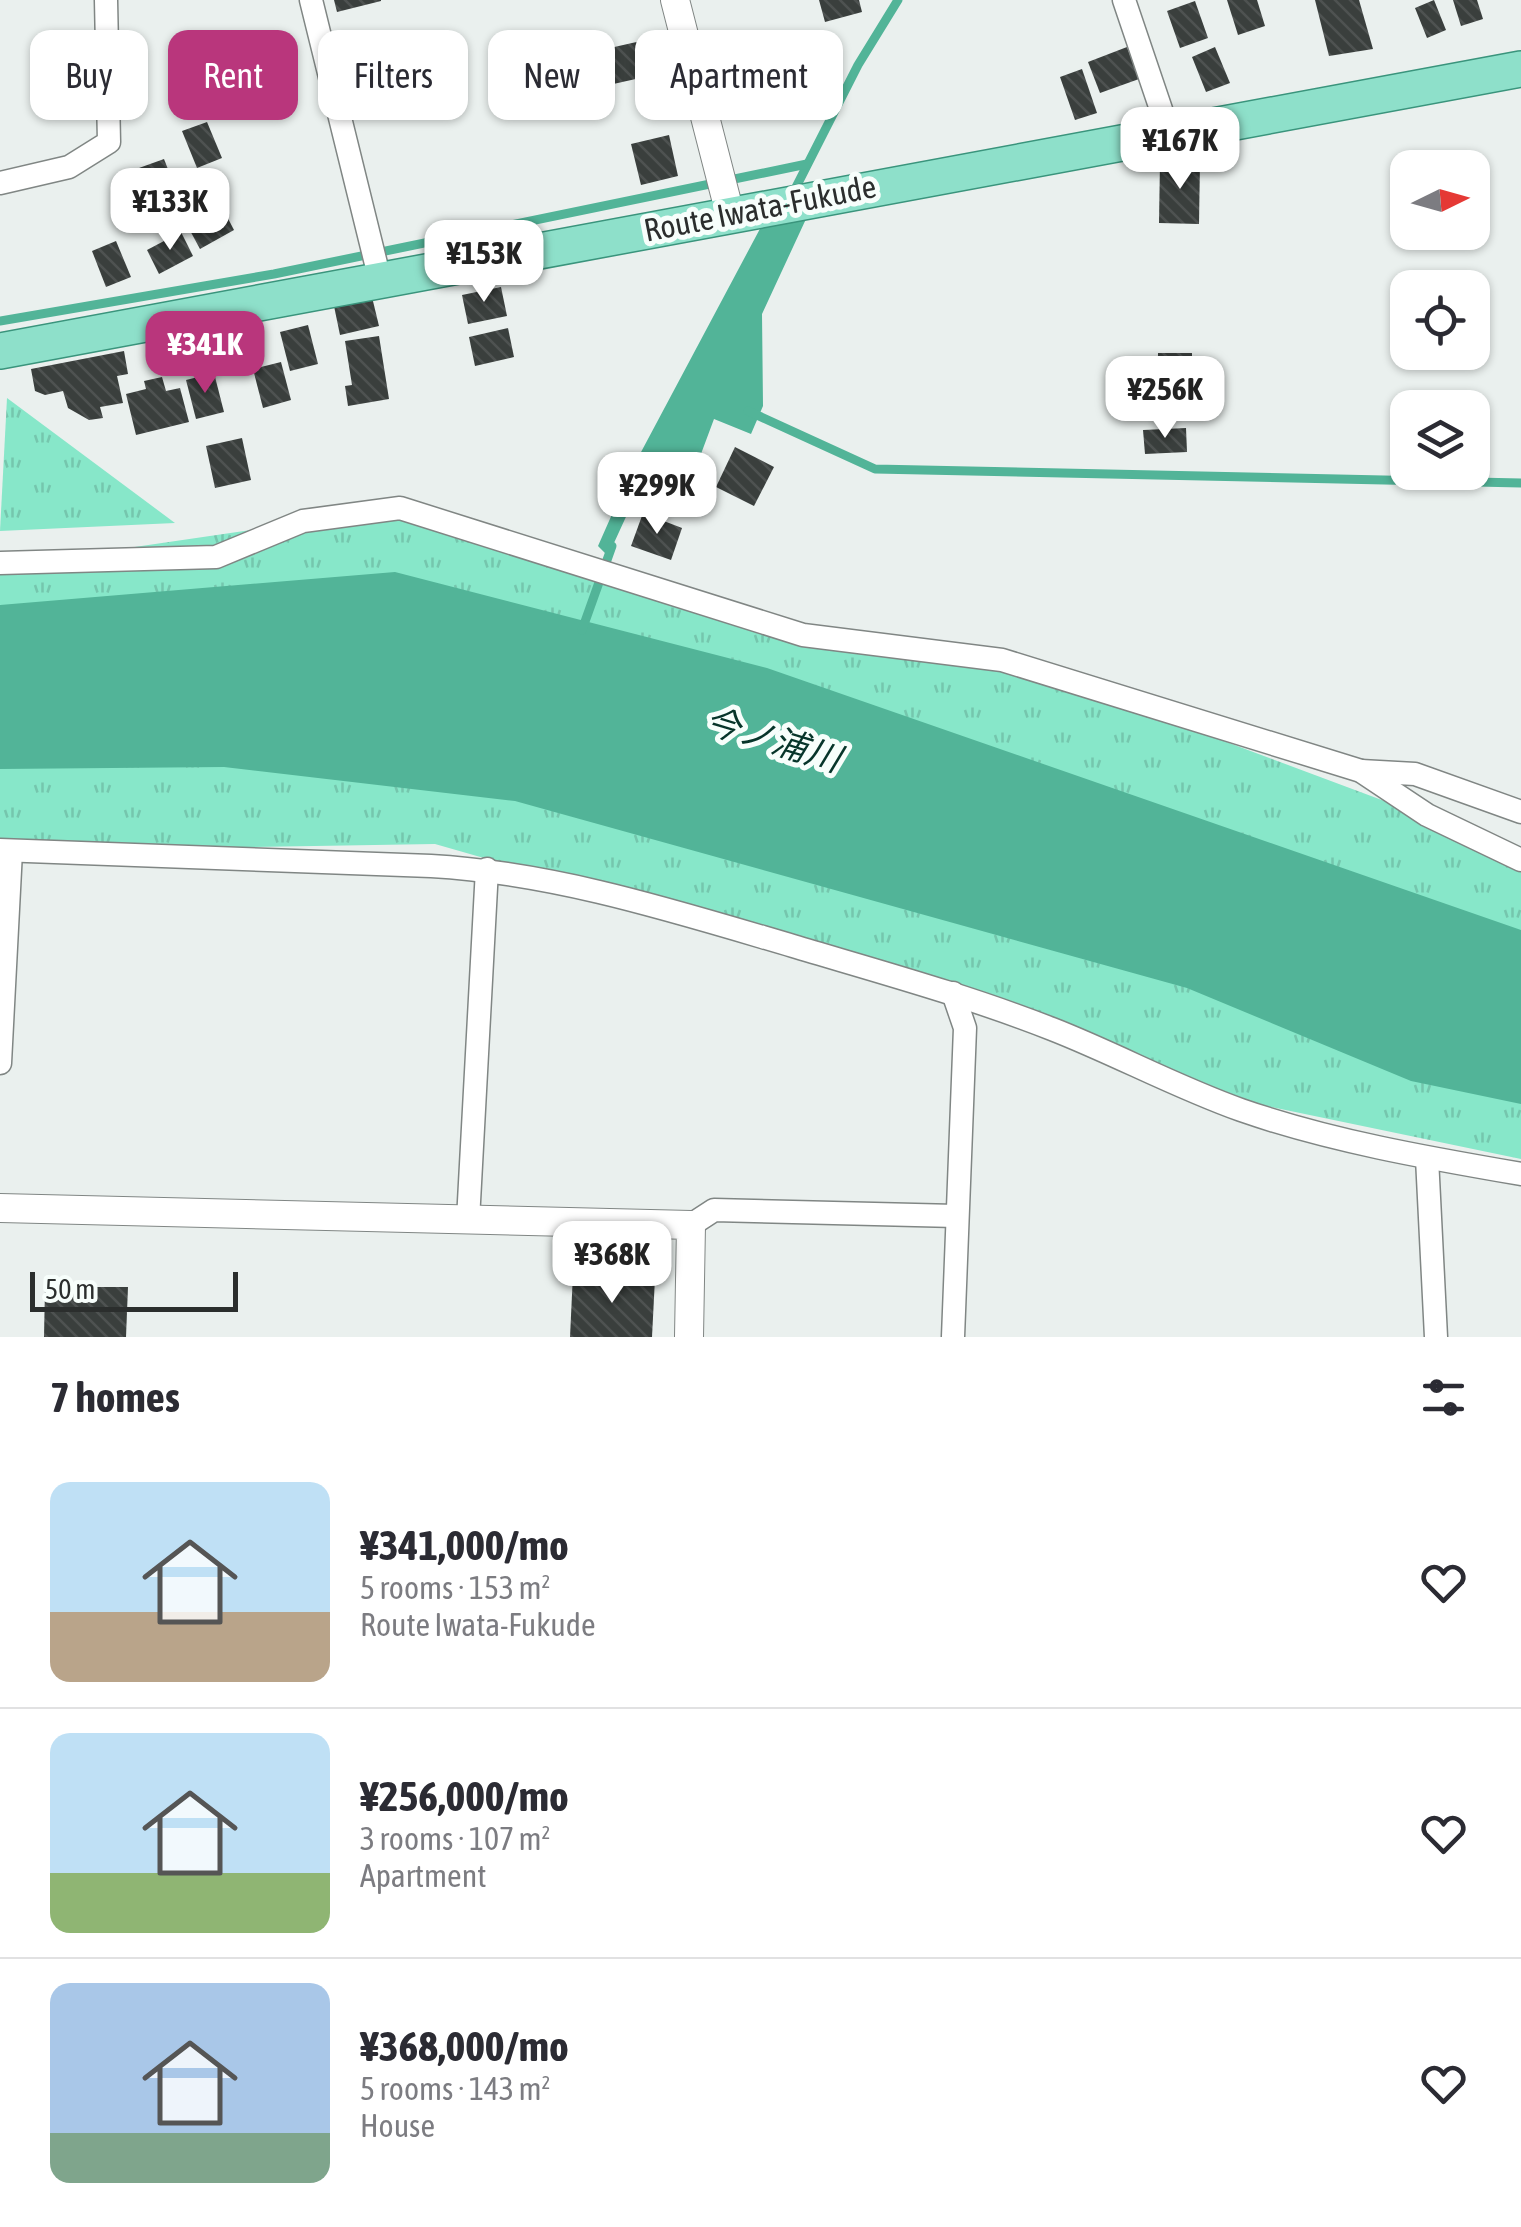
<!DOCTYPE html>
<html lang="en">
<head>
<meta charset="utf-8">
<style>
  :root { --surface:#fff; --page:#f2f2f3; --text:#2b2b33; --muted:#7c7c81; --line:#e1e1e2; --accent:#b9367c }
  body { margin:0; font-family:"Asap Condensed","Noto Sans JP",sans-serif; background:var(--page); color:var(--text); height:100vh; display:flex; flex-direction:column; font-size:38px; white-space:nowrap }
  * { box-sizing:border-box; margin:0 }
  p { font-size:32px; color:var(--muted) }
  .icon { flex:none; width:55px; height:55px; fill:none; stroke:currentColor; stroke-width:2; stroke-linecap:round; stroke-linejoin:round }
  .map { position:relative; height:1337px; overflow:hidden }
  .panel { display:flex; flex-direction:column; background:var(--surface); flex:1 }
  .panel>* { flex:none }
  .top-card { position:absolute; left:30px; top:30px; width:1000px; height:90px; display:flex; gap:20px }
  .needle { width:65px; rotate:85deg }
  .fabs { position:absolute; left:1390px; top:150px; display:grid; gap:20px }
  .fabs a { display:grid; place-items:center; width:100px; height:100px; border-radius:20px; background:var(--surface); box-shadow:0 2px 8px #0004; font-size:50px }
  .scale { position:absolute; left:30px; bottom:25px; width:208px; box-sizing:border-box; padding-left:10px; border:5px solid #2b2e2d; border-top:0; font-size:28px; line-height:35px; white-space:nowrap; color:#2b2e2d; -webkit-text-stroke:8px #f7fefb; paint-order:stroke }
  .price { position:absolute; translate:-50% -85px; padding:0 22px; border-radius:20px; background:#fff; color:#222; font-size:32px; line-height:65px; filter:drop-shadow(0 2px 5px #0008) }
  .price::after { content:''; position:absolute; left:50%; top:60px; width:30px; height:22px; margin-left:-15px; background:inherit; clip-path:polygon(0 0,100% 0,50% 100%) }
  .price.active { background:var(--accent); color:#fff }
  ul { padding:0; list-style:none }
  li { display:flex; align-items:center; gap:30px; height:250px; padding:0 50px }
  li+li { border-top:2px solid var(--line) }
  li span { display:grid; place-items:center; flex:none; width:280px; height:200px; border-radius:20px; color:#555 }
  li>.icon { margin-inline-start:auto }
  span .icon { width:120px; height:120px; fill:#fffc; stroke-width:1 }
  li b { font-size:42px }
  h2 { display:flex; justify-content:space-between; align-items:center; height:120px; padding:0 50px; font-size:42px }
  .pill { padding:0 35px; border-radius:20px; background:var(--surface); box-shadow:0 2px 8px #0004; font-size:35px; line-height:90px }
  .pill.active { background:var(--accent); color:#fff }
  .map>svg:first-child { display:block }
  .grass { fill:url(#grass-tufts) }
  .water { fill:#52b498 }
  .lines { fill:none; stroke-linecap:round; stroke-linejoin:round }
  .stream { stroke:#52b498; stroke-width:9 }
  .building { fill:url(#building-back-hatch) }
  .minor-casing { stroke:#808684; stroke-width:25 }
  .tertiary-casing { stroke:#808684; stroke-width:30 }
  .primary-casing { stroke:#3a947c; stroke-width:38 }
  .minor { stroke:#fff; stroke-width:22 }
  .tertiary { stroke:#fff; stroke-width:28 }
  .primary { stroke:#8ee0ca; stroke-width:35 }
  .labels { text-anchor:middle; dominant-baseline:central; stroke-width:10; stroke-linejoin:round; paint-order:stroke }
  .street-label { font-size:32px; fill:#2b2e2d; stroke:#f7fefb }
  .water-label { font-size:35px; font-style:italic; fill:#07352a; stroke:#f7fefb }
</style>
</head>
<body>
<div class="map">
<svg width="1521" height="1337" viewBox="0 0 1521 1337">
  <defs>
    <pattern id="grass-tufts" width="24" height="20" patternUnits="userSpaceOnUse" patternTransform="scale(2.5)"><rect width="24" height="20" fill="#87e7c9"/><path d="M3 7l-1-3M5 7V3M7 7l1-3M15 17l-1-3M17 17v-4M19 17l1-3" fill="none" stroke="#75c6ad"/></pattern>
    <pattern id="building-back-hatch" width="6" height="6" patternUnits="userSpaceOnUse" patternTransform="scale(2.5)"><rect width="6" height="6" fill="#3a3f3d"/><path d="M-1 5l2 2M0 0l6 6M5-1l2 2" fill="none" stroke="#4e5251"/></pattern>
  </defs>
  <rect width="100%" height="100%" fill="#eaf0ee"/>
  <!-- grass -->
  <g class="grass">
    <path d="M7,398L175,523L0,531Z"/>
    <path d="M400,508L728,611L1023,666L1521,852V1159L1199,1092L922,984L435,844L0,851V560L32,562Z"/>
  </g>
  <!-- water -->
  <g class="water">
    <path d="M806,219L762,314L763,406L751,434L714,419L679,513L636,495L608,556L598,546L632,469L762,225Z"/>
    <path d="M395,572L767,668L1521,930V1104L1411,1081L1187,988L515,801L224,767L0,769V605Z"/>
  </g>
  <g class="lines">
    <!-- stream -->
    <g class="stream">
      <path d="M792,195L858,65L898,0"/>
      <path d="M0,321L274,274L807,164"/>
      <path d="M748,411L875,469L1521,483"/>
      <path d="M582,630L612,546"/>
    </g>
  </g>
  <!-- building -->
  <g class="building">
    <path d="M334,0H381V1L337,12Z"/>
    <path d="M819,0H859L862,12L825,22Z"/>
    <path d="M1227,0H1257L1265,26L1238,35Z"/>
    <path d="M1315,0H1359L1373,49L1329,56Z"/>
    <path d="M1434,0L1446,30L1427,38L1415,8Z"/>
    <path d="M1453,0H1477L1483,19L1461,26Z"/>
    <path d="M1195,1L1208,38L1180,48L1167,11Z"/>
    <path d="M641,41L649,76L600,87L592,52Z"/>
    <path d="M1127,47L1139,79L1100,93L1088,62Z"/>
    <path d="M1215,47L1230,83L1206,92L1192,57Z"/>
    <path d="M575,53L583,87L534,99L526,64Z"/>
    <path d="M1082,69L1097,113L1075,120L1060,77Z"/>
    <path d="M207,122L222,158L197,168L182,131Z"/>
    <path d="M669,135L678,176L641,185L631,144Z"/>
    <path d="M164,159L178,195L154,204L139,168Z"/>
    <path d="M1160,161L1200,162L1199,224L1159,223Z"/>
    <path d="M222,207L234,230L200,249L187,225Z"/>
    <path d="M181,232L193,256L159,274L147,250Z"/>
    <path d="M116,241L131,277L106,287L92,251Z"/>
    <path d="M501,287L507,316L468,324L462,295Z"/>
    <path d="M372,297L379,326L340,335L334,306Z"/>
    <path d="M308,325L318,364L290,371L280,332Z"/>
    <path d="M508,328L514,357L475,366L469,337Z"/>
    <path d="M379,336L389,399L348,406L345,386L352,385L345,341Z"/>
    <path d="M124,351L128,374L117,376L123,403L100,407L103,418L89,420L68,408L63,391L45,395L35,391L31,369Z"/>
    <path d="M1158,353H1192V409H1178V416L1157,415Z"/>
    <path d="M281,362L291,400L263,408L253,369Z"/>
    <path d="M214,373L224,412L196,419L186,380Z"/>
    <path d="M162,377L166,391L180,388L189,422L136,435L126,394L146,389L144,381Z"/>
    <path d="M1186,428L1187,452L1145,454L1143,430Z"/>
    <path d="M242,438L251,480L215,488L206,446Z"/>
    <path d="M735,447L774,467L754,506L716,487Z"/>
    <path d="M643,513L682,528L671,560L631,546Z"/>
    <path d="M573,1273L655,1278L652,1337H570Z"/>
    <path d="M45,1287H128L126,1337H44Z"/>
  </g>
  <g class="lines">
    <!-- minor casing -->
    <g class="minor-casing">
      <g id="minor">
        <path d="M311,0L380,280"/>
        <path d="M1124,0L1169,133"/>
        <path d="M0,183L69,167L109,142L106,0"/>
        <path d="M0,563L216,557L303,521L400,508L803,635L1002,660L1361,771L1427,815L1521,860"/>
        <path d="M1361,771L1415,774L1521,812"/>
        <path d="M0,850L431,866C555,873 674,911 793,946C880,972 968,996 1052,1029C1116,1054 1176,1087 1241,1110C1330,1141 1428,1158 1521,1174"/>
        <path d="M953,993L965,1028L953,1337"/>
        <path d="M0,1063L11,851"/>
        <path d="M1427,1158L1436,1337"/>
        <path d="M468,1220L487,869"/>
        <path d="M691,1225L714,1210L956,1216"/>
      </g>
    </g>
    <!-- tertiary casing -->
    <g class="tertiary-casing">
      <g id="tertiary">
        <path d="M675,0L730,214"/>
        <path d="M0,1208L691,1225L689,1337"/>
      </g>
    </g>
    <!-- primary casing -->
    <g class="primary-casing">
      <path id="primary" d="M0,351L1521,69"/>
    </g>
    <!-- minor -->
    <use href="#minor" class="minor"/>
    <!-- tertiary -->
    <use href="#tertiary" class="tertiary"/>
    <!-- primary -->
    <use href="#primary" class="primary"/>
  </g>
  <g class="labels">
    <!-- street labels -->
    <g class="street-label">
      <text transform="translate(760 208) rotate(-11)">Route Iwata-Fukude</text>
    </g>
    <!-- water labels -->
    <g class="water-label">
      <text transform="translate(773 739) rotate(17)">今ノ浦川</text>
    </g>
  </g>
</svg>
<div class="fabs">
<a><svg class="needle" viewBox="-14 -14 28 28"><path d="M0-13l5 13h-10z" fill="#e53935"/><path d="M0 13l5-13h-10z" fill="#7c7c81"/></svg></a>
<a><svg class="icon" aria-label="locate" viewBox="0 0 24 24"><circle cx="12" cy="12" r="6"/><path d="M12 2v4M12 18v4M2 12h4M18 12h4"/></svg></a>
<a><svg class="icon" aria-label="layers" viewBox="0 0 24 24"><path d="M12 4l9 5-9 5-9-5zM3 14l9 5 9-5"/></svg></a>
</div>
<div class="scale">50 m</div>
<b class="price" style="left:1180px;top:192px">¥167K</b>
<b class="price" style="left:170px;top:253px">¥133K</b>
<b class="price" style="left:484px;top:305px">¥153K</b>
<b class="price active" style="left:205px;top:396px">¥341K</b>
<b class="price" style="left:1165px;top:441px">¥256K</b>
<b class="price" style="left:657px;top:537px">¥299K</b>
<b class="price" style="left:612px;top:1306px">¥368K</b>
<div class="top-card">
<a class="pill">Buy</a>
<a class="pill active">Rent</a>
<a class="pill">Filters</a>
<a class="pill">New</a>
<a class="pill">Apartment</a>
</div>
</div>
<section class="panel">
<h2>7 homes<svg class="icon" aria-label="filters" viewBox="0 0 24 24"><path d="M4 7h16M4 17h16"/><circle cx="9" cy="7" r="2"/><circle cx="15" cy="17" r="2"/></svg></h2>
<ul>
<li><span style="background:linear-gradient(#bfe0f5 65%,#b9a48a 0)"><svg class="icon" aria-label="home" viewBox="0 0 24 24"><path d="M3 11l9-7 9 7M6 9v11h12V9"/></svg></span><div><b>¥341,000/mo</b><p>5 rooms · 153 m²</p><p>Route Iwata-Fukude</p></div><svg class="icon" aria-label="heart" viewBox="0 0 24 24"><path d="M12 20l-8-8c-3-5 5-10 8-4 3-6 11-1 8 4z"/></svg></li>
<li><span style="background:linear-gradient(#bfe0f5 70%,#8fb573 0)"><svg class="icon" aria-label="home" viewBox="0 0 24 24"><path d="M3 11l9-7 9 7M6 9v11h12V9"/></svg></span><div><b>¥256,000/mo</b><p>3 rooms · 107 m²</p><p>Apartment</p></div><svg class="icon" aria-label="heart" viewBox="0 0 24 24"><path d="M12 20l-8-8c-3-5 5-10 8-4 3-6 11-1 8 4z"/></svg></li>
<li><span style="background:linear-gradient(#a9c7e8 75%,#7fa58c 0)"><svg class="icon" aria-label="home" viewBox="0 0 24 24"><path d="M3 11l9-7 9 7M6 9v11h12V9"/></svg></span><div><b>¥368,000/mo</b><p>5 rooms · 143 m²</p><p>House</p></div><svg class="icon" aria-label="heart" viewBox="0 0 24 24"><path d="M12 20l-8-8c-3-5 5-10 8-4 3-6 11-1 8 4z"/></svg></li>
</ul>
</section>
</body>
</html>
